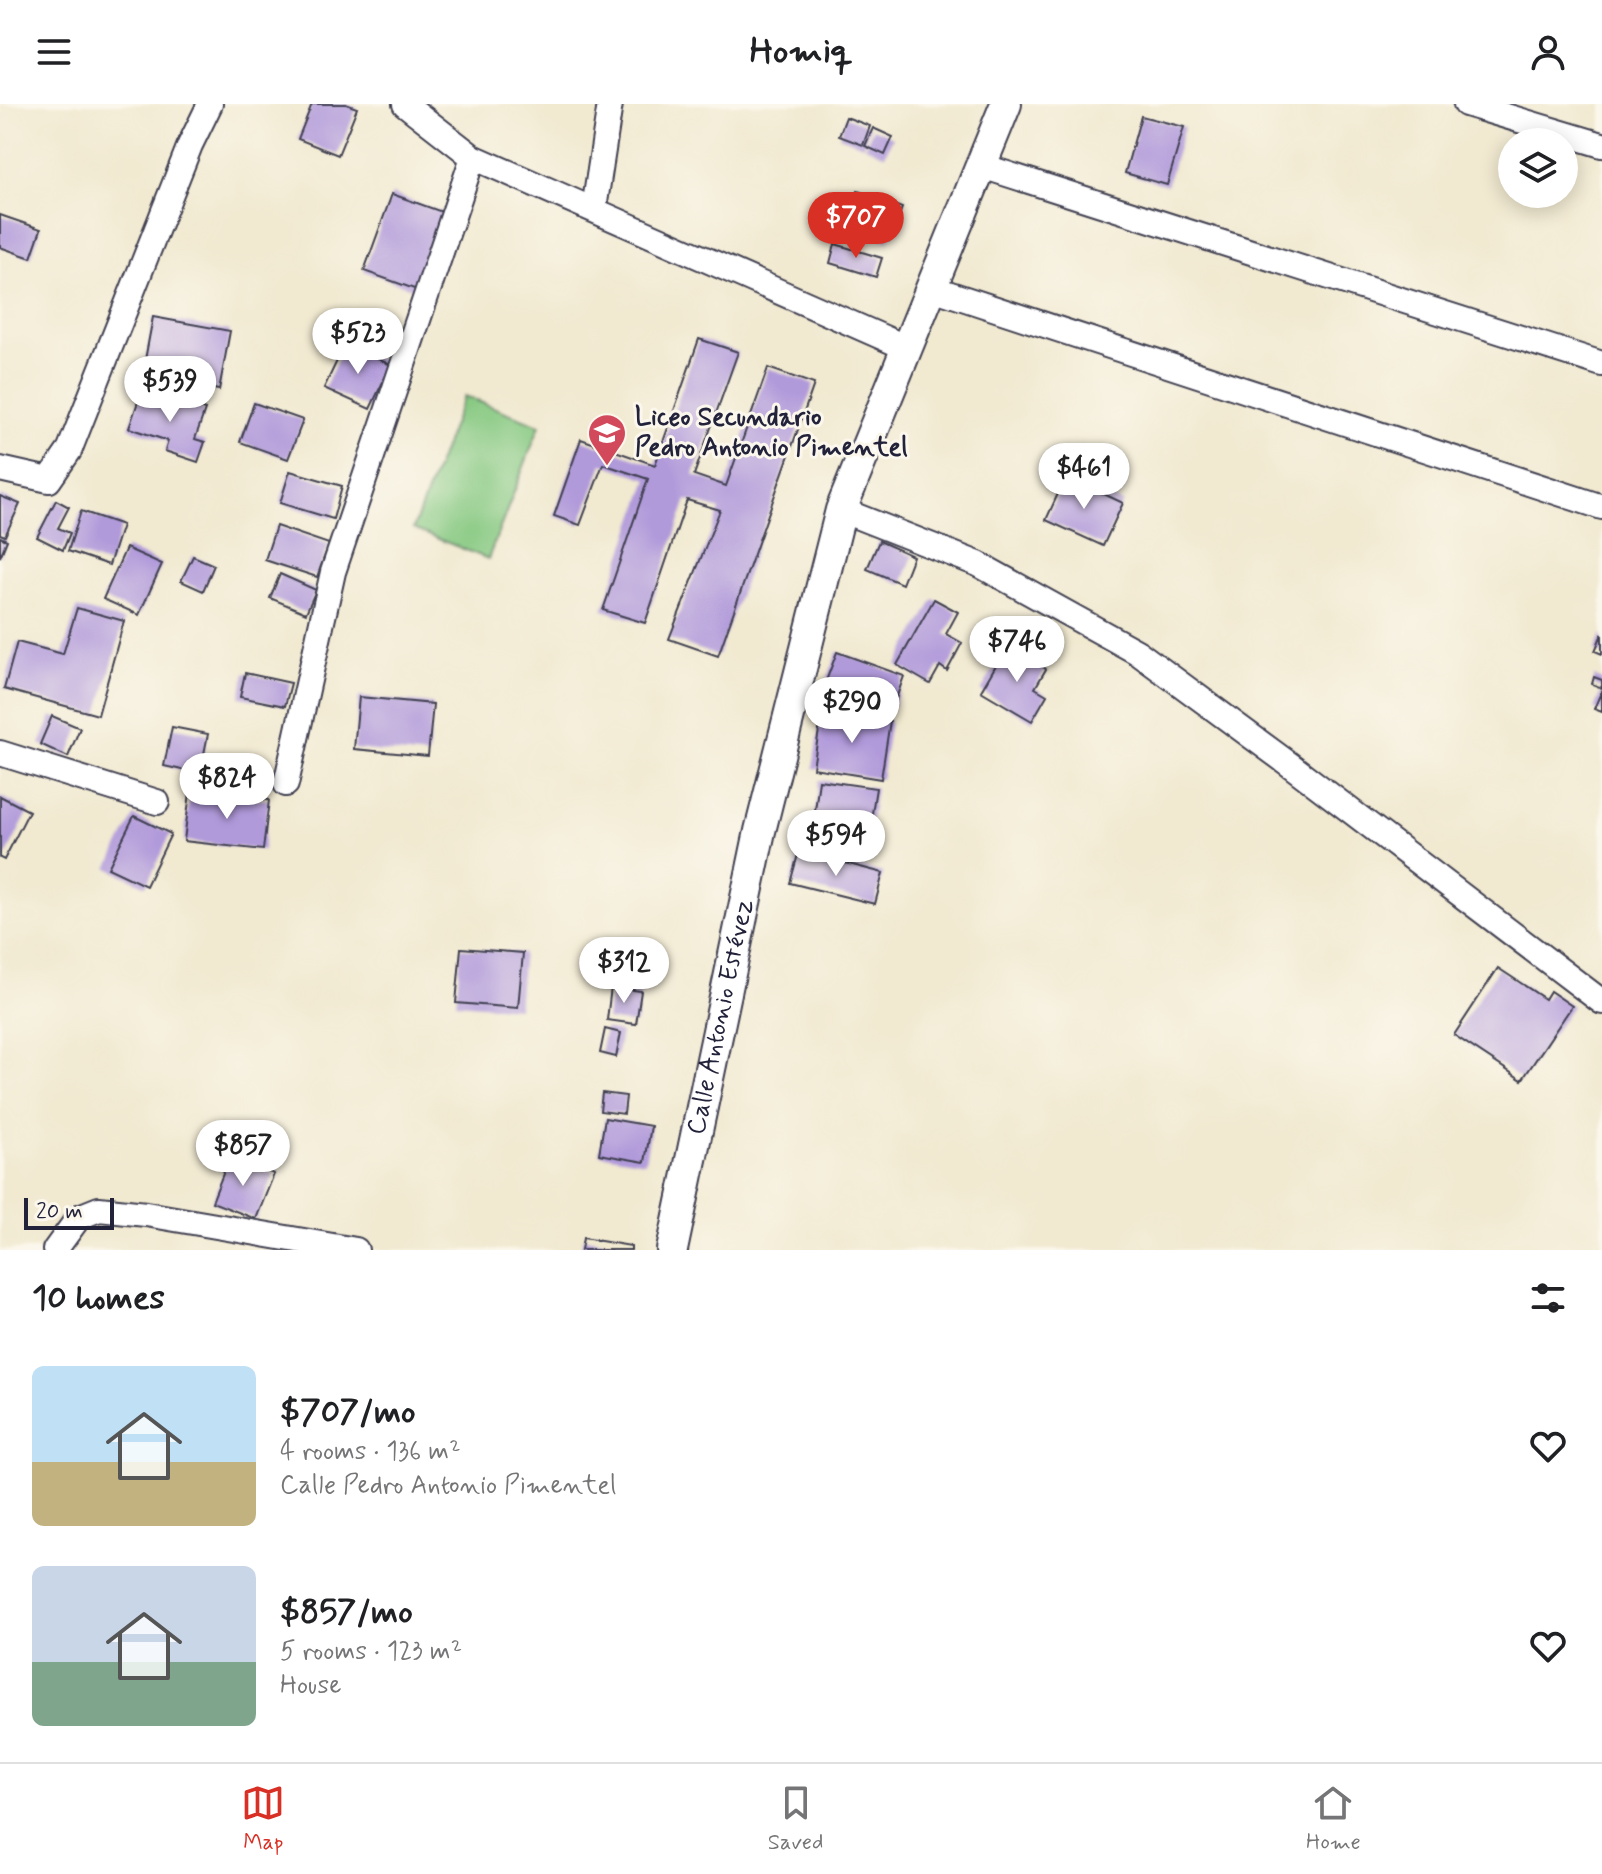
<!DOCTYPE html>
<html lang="en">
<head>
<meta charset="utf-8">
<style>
  :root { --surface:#fff; --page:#f6f6f6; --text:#202124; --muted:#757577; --line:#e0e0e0; --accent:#d93025 }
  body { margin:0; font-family:Mynerve,sans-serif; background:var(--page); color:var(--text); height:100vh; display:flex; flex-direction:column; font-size:30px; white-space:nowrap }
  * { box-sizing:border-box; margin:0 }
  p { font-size:26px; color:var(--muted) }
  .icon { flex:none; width:44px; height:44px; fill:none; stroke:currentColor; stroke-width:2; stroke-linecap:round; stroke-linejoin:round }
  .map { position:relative; height:1146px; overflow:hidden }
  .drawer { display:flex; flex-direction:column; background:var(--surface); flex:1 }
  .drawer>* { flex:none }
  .fabs { position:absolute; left:1498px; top:24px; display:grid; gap:16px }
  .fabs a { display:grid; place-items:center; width:80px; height:80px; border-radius:50%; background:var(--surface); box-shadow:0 4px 20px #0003; font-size:40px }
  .scale { position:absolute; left:24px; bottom:20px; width:90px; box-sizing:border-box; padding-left:8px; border:4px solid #22223b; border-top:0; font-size:22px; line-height:28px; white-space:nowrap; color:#22223b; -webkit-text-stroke:6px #fbf7ec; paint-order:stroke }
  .price { position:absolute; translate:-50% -68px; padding:0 18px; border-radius:28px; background:#fff; color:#222; font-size:26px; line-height:52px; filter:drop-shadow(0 2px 4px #0008) }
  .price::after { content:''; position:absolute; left:50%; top:48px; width:24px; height:18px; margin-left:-12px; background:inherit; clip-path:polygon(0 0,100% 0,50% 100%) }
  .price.current { background:var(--accent); color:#fff }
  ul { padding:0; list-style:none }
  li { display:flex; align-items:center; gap:24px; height:200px; padding:0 32px }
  li span { display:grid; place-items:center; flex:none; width:224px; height:160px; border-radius:12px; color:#555 }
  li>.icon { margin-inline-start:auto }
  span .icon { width:96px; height:96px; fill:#fffc; stroke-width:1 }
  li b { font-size:34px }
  h2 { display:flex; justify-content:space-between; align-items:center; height:96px; padding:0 32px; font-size:34px }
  header { display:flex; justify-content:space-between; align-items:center; height:104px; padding:0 32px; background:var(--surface); font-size:36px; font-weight:800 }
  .tabs { display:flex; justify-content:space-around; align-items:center; height:112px; border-top:2px solid var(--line); background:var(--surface); font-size:22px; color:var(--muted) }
  .tabs a { display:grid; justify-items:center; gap:4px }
  .tabs .current { color:var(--accent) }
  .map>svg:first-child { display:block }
  .green { fill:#87c982; stroke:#54765e; stroke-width:2 }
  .building { fill:#b19ada }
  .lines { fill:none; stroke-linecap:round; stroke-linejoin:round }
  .minor-casing { stroke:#414051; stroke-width:28 }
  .tertiary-casing { stroke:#414051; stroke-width:34 }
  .minor { stroke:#fff; stroke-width:24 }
  .tertiary { stroke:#fff; stroke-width:30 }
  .labels { text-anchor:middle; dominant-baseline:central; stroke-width:6; stroke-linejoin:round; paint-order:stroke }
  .poi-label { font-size:26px; font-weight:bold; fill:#22223b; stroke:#fbf7ec; text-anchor:start }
  .street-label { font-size:26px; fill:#22223b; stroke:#fbf7ec }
</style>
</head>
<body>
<header><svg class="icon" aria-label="menu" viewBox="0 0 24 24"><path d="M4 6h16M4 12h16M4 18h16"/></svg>Homiq<svg class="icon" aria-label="person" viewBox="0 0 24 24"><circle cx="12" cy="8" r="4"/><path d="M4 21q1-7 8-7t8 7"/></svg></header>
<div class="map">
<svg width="1602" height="1146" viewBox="0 0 1602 1146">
  <rect width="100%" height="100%" fill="#fbf7ec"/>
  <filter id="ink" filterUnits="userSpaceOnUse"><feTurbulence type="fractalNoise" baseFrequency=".0125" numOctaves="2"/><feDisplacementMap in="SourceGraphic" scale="16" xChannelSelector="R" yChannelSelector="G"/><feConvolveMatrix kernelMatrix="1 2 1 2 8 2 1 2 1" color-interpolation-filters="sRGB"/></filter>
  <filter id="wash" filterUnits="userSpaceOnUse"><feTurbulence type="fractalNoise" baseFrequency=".006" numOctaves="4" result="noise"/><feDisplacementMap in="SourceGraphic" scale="32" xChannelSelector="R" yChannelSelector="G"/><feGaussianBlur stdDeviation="1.8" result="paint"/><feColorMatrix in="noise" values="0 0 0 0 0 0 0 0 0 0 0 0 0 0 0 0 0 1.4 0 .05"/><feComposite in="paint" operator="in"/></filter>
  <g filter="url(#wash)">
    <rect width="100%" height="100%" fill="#f1e9d0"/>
    <!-- green -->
    <path class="green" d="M464,292L540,321L488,455L413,425Z"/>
    <g id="blocks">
      <!-- building -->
      <g class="building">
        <path d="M312,0H346L357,4L338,51L298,35Z"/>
        <path d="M1141,12L1184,23L1167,81L1125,69Z"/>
        <path d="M846,13L870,22L863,41L839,32Z"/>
        <path d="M873,24L893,33L885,51L865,42Z"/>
        <path d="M858,87L902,104L889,137L845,121Z"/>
        <path d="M392,90L445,109L417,186L364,167Z"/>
        <path d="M0,111L41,125L31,154L0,143Z"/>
        <path d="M835,140L882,154L876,173L830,159Z"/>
        <path d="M153,213L230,227L219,286L142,272Z"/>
        <path d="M699,235L738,248L694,371L726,382L768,264L814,280L718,552L669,535L720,406L687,396L645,519L603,506L648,375L603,360L580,421L554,412L581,335L655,361Z"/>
        <path d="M345,240L391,261L370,305L324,284Z"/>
        <path d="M142,286L205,306L195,335L205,338L198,358L165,347L168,337L129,324Z"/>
        <path d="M254,299L303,316L288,355L240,338Z"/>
        <path d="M290,367L342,382L333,415L280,399Z"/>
        <path d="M1066,372L1123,399L1103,442L1046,416Z"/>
        <path d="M0,392L20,400L5,432L0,430Z"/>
        <path d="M56,396L69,403L58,424L70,429L63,446L37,433Z"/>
        <path d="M81,407L122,421L109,461L68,447Z"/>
        <path d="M276,422L329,440L317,473L265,456Z"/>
        <path d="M0,433L7,436L0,453Z"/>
        <path d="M879,437L913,452L902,480L867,465Z"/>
        <path d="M126,444L162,460L139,511L103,495Z"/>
        <path d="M193,452L214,461L203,487L181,477Z"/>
        <path d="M280,470L316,486L306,509L270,494Z"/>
        <path d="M934,495L958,508L946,530L962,539L947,567L940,562L930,580L897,561Z"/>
        <path d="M77,504L124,517L98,611L4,585L17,538L63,550Z"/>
        <path d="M1602,530V550L1595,547Z"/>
        <path d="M1007,542L1046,565L1035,584L1047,591L1032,617L981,587Z"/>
        <path d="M837,548L904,572L891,609L823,585Z"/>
        <path d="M245,569L291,579L285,602L240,593Z"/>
        <path d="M1594,573L1602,576V584L1592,580Z"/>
        <path d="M1602,586V608L1594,605Z"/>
        <path d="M359,593L433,600L428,652L354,645Z"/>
        <path d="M822,607L890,617L881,675L813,664Z"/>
        <path d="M52,612L80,624L68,653L40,640Z"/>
        <path d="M172,623L208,630L200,670L164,662Z"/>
        <path d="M819,676L876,684L870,722L814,714Z"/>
        <path d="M190,688L269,696L263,746L184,737Z"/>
        <path d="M0,692L29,707L4,756L0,754Z"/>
        <path d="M134,712L171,730L146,782L108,764Z"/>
        <path d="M799,747L883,769L875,800L790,779Z"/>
        <path d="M461,844L523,849L518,904L456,899Z"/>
        <path d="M1498,864L1545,895L1550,887L1572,902L1522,976L1454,931Z"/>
        <path d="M611,883L641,887L636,920L607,916Z"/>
        <path d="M605,925L621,929L616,953L600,949Z"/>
        <path d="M602,989L626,992L624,1010L600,1007Z"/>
        <path d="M605,1014L651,1022L645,1058L599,1050Z"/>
        <path d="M230,1052L274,1070L256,1115L212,1098Z"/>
        <path d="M583,1134L631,1142V1146H581Z"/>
      </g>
    </g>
  </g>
  <g filter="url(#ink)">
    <use href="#blocks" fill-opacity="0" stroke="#414051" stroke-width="2"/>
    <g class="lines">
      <!-- minor casing -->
      <g class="minor-casing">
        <g id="minor">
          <path d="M405,0L473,53L907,244"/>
          <path d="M1466,0L1602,41"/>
          <path d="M982,62L1602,260"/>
          <path d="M594,105L610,0"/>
          <path d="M932,184L1602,403"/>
          <path d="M0,365L49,376L69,347L190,41L210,0"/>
          <path d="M841,406L978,460L1137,548L1293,663L1602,898"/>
          <path d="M0,649L157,698"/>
          <path d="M286,680L333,468L473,53"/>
          <path d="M55,1146L79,1113L99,1105L146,1110L356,1146"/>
        </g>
      </g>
      <!-- tertiary casing -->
      <g class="tertiary-casing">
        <g id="tertiary">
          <path id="s1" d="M672,1146L760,727L841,406L1006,0"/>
        </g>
      </g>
      <!-- minor -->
      <use href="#minor" class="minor"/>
      <!-- tertiary -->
      <use href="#tertiary" class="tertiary"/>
    </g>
  </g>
  <!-- icons -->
  <defs>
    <g id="university-pin" transform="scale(2)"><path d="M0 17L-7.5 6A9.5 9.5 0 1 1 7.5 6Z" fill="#d1495b" stroke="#fbf7ec"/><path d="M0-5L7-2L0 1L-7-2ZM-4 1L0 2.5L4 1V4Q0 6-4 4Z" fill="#fff"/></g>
  </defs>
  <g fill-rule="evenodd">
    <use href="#university-pin" x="607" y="329"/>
  </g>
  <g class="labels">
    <!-- poi labels -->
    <g class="poi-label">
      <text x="635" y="314">Liceo Secundario<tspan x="635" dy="30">Pedro Antonio Pimentel</tspan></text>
    </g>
    <!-- street labels -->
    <g class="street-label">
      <text stroke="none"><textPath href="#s1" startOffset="238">Calle Antonio Estévez</textPath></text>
    </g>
  </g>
</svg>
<div class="fabs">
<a><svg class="icon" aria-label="layers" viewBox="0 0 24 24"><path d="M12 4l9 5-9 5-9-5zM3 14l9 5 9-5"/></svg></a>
</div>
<div class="scale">20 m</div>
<b class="price current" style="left:856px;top:156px">$707</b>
<b class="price" style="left:358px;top:272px">$523</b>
<b class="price" style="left:170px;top:320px">$539</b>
<b class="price" style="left:1084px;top:407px">$461</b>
<b class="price" style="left:1017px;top:580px">$746</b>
<b class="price" style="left:852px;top:641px">$290</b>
<b class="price" style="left:227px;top:717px">$824</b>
<b class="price" style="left:836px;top:774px">$594</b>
<b class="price" style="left:624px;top:901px">$312</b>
<b class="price" style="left:243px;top:1084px">$857</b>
</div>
<section class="drawer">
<h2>10 homes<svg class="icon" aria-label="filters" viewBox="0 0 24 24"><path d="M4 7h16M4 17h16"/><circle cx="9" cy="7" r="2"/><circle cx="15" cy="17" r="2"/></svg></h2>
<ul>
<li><span style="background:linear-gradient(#bfe0f5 60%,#c2b280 0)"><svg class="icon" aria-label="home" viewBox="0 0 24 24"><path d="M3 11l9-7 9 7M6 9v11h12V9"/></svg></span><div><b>$707/mo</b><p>4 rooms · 136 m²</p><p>Calle Pedro Antonio Pimentel</p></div><svg class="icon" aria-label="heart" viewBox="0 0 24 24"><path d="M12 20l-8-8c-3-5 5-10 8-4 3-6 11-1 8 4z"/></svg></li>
<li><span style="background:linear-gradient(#c9d6e8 60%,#7fa58c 0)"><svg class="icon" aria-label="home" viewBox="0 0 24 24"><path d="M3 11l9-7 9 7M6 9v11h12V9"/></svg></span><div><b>$857/mo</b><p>5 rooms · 123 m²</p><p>House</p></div><svg class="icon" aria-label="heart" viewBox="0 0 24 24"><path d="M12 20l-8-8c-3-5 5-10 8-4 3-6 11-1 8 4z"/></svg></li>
</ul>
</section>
<nav class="tabs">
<a class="current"><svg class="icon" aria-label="map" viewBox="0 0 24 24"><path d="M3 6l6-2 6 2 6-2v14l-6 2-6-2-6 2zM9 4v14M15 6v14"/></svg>Map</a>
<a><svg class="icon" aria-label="saved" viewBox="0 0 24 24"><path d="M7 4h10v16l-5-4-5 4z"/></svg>Saved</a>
<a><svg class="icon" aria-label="home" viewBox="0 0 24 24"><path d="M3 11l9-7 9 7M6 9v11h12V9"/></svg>Home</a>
</nav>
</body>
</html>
